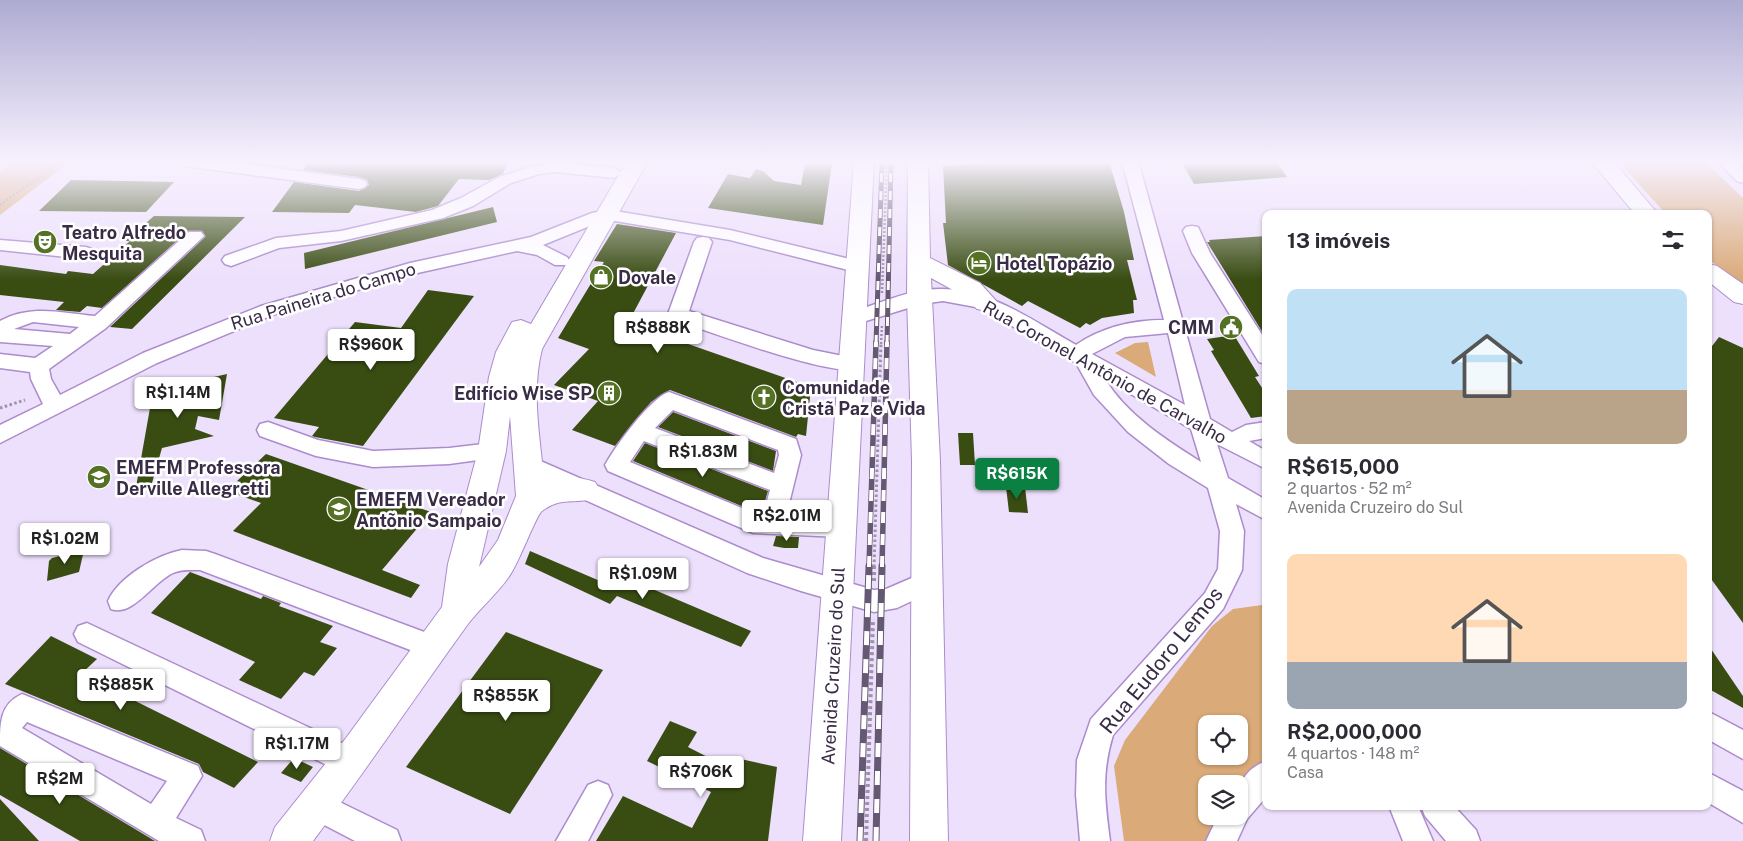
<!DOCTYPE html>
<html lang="pt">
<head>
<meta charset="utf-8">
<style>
  :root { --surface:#fff; --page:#f7f7f7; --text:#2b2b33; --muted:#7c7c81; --accent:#0b8043 }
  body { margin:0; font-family:"Public Sans",sans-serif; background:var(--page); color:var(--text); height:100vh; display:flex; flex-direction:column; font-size:19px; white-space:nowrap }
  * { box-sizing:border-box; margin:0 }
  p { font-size:16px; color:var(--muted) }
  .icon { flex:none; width:28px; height:28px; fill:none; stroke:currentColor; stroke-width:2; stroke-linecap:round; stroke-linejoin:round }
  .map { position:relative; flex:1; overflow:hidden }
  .sheet { position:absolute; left:1262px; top:210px; width:450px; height:600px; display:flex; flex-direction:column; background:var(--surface); border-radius:10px; box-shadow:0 1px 4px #0004 }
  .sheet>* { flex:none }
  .tools { position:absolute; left:1198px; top:715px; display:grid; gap:10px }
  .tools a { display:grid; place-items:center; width:50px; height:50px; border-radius:10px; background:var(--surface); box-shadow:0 1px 4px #0004; font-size:25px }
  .price { position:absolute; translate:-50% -42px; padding:0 11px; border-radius:5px; background:#fff; color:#222; font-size:16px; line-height:32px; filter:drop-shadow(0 1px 2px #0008) }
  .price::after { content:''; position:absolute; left:50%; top:30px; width:15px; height:11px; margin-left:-8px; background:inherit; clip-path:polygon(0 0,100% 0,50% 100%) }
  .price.active { background:var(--accent); color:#fff }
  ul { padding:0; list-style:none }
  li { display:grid; align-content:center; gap:10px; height:265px; padding:0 25px }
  li span { display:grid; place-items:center; height:155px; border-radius:10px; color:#555 }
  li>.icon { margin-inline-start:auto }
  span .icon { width:90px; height:90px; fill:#fffc; stroke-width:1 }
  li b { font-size:21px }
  h2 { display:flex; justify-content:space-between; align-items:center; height:60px; padding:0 25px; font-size:21px }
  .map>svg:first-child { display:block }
  .green { fill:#daaa79; fill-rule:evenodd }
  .building { fill:#394d13 }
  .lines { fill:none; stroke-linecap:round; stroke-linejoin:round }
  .minor-casing { stroke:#ac8ccd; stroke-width:3 }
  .major-casing { stroke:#ac8ccd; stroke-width:2 }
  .path-far2 { stroke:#9e91ac; stroke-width:2.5; stroke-dasharray:2 2; stroke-linecap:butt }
  .path-far1 { stroke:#9e91ac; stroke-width:3; stroke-dasharray:2.5 2.5; stroke-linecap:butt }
  .path { stroke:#9e91ac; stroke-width:4; stroke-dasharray:3 3; stroke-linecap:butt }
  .minor { fill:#fff; fill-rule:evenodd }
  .major { fill:#fff; fill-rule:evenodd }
  .rail-far2-casing { stroke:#655872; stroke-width:5 }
  .rail-far1-casing { stroke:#655872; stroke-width:5.5 }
  .rail-casing { stroke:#655872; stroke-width:7 }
  .rail-far2 { stroke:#fff; stroke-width:3; stroke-dasharray:9; stroke-linecap:butt }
  .rail-far1 { stroke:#fff; stroke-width:4; stroke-dasharray:11; stroke-linecap:butt }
  .rail { stroke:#fff; stroke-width:5; stroke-dasharray:14; stroke-linecap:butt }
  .labels { text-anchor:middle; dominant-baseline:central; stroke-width:5; stroke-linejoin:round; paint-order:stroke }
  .poi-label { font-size:18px; font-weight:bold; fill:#392c46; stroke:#fff; text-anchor:start }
  .street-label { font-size:18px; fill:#392c46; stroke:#fff }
  .near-street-label { font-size:21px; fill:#392c46; stroke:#fff }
</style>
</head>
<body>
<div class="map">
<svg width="1743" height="841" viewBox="0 0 1743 841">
  <rect width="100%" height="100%" fill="#ede0fc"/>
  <!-- green -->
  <g class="green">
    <path d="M15,161H71L0,215V172Z"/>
    <path d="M1618,161H1704L1743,198V284L1709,260V214H1666Z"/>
    <path d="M1148,342L1156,377L1115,353L1135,343Z"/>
    <path d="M1262,605H1266V762L1239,793V784H1206V816H1222L1211,841H1124L1114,766L1125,740L1212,626L1233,609ZM1206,724H1239V756H1206Z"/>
  </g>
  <!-- building -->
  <g class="building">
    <path d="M309,161H434L457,164L460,161H508L503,174L489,180L459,179L438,206L416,212L355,205L349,213L272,212L294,182L359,191L369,185L367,180L359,177L303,170Z"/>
    <path d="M1011,161H1109L1124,212L1134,260H1127L1137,300H1133L1134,313L1102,318L1090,325L1086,323L1080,328L1028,301L1022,306L948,265L943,223H946L943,166Z"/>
    <path d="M1202,161H1276L1287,177L1194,184L1182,163Z"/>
    <path d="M805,163H832L823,225L708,208L728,174L750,178L756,169L763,171L774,181L801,185Z"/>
    <path d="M71,180L174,182L146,212L39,211Z"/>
    <path d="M493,207L497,222L305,269L304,253Z"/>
    <path d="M154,216L245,217L132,329L110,327L205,237L202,231H188L102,308L87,306L80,312L56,310L64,302L0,295V265L66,274L68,271L93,274L130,241H125Z"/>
    <path d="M617,224L676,233L628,323L811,387L806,436L798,434L796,437L670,390L651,402L615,446L572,430L598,401L554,385L589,349L558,338L604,262L594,261Z"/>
    <path d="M1266,236V338L1207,242H1210L1209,240Z"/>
    <path d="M428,290L474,296L363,446L315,437L312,436L319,427L274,418L355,322L401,328Z"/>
    <path d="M1234,335L1259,376L1255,377L1266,394V416L1251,418L1211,351L1214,350L1207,339Z"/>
    <path d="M1719,337L1743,348V623L1709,576V350Z"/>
    <path d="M227,374L219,420L198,416L195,429L214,436L162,448L152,483L136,487L153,391Z"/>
    <path d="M673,412L776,451L773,471L658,427Z"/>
    <path d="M958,433H973L975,465H960Z"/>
    <path d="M645,443L768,491L763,508L762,510H751L633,461Z"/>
    <path d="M266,454L431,512L382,570L420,585L411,598L233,531L261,503L230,492L241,482L237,481Z"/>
    <path d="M1006,487H1025L1028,513L1009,512Z"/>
    <path d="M776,536L799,537L798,548H784L773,546Z"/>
    <path d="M84,550L79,572L47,581L49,561L52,558Z"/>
    <path d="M530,551L621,590L629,579L751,631L741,647L617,596L610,604L525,564Z"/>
    <path d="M190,572L261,599L263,596L281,603L279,606L333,626L320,642L337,648L314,676L304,672L281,699L239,680L255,662L151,613Z"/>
    <path d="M506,632L603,670L510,814L406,767Z"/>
    <path d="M51,636L97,659L81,674L258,762L234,788L203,772L199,764L5,684Z"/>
    <path d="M1709,646L1743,696V708L1709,689Z"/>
    <path d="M670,721L697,732L688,747L725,766L736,758L777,767L768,841H596L623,796L692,828L711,792L647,761Z"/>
    <path d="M0,748L155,841H80L0,795Z"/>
    <path d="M294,758L313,767L301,782L281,773Z"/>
    <path d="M0,799L39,841H0Z"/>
  </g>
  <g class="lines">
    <!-- minor casing -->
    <g class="minor-casing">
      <g id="minor">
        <path d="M176,161H224L359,179L365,181L367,184L365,187L359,189L184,166Z"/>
        <path d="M1122,161H1138L1210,419L1232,432L1246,425L1266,422V438L1249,441L1266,451V469L1217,444L1228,478L1266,500V520L1236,504L1244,531L1242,570L1223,609L1113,735C1101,774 1105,802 1110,841H1080L1076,795L1077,760L1091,719L1205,593L1218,569L1220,531L1208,488L1169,464L1128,432L1094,395L1076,363L981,308L943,301L921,304L853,325L846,324L843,319L846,314C876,305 911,288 943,289C992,290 1035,322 1076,345C1102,327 1134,320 1164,320ZM1168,333L1185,405L1092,354L1125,337ZM1105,379L1191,429L1201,462C1166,440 1127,415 1105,379Z"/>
        <path d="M1717,161H1735L1743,169V183L1737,181Z"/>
        <path d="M556,162L614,168L622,173L614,178L556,172L539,174L511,183L473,206L443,218L341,241L279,248L231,266L225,264L222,260L225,256L276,238L341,231L432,210L461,198L499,177L531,167Z"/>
        <path d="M609,210L730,230L862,262L865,266L862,270L856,272L730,240L609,220L602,221L543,245L567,257L570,261L567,265H555L537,255L517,251L413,274L275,314L157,363L0,443V425L43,404L31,379L30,372L0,368V354L35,358L53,346L0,342V321C30,304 63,313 95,316L189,232H201L204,236L106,328L49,369L51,379L60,395L143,353L261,306L410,263L531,237L592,213ZM33,322L79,327L70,334L14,329Z"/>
        <path d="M1192,226L1198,227L1210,253L1266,341V364L1259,362L1192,253L1183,231L1186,227Z"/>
        <path d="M703,237L709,238L712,242L689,311L813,350L858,359L861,364L858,369C830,377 706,330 671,319L668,314L694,242L697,238Z"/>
        <path d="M0,240L86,247L92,249L95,253L92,257L86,259L0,250Z"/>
        <path d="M669,392L796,439L801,455L786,516L841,517L849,520L853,527L849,534L841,537L753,533L608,471L605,465C615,447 650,398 669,392ZM673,410L778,450L779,455L774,473L655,428ZM644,441L770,490L764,512L754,513L630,462Z"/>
        <path d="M268,422L318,440L373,451L449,448L492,443L500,445L503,451L500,457L449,464L373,467L316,456L260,436L257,430L260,424Z"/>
        <path d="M529,456L763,558L874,590L886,589L928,571L937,575L940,582L937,589L897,608L874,612L801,591L747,573L521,471L518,465L521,459Z"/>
        <path d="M182,550L206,551L215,554L443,639L447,647L443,655L434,659L200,570C191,570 181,569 173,573C153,582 133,617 111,609L108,601C119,577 156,555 182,550Z"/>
        <path d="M87,623L361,752L365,762L361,772L351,776L341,772L78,642L74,634L78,626Z"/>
        <path d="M22,694L198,766L202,776L176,818L201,830L205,841H159L0,746C0,723 0,704 22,694ZM27,722L167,781L151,804L22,728Z"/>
        <path d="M1709,712L1743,730V759L1709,740Z"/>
        <path d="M1266,761V797L1247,819L1237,841H1206L1218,816H1239C1239,790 1238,772 1266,761Z"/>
        <path d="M1709,773L1743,791V823L1709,803Z"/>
        <path d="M598,781L608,785L612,795L588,841H556L588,785Z"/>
        <path d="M317,791L397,830L401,841H355L307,816L302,806L307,796Z"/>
        <path d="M1389,806H1418L1433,841H1403Z"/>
        <path d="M1421,806H1454L1476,830L1480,841H1446L1425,816Z"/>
      </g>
    </g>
    <!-- major casing -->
    <g class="major-casing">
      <g id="major">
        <path d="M627,161H648L542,349C531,392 540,437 544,481C560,475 580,477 595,482L600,490L595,498C574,505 562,496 542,511C536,515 518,566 508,578C496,595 480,608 468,624C416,696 366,770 313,841H270L275,827L346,738L442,607L448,564L478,451L489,377L496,352L512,322L521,320L531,324ZM510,416L516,496L498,540L479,567L506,451Z"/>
        <path d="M854,161H874L841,841H803Z"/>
        <path d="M908,161H928L930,258L980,283L998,303L995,309L986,311L977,309L962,295L931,278L940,461L948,841H910L912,461L907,298Z"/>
        <path d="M1591,161H1613L1658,214H1635Z"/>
        <path d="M1709,264L1717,266L1743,284V304L1734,302L1709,282Z"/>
      </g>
    </g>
    <!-- path-far2 -->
    <g class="path-far2">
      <path d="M0,205L62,161"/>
      <path d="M882,293L887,161"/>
      <path d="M881,344L882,324"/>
    </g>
    <!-- path-far1 -->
    <g class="path-far1">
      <path d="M0,408L25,400"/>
      <path d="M874,567L881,342"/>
    </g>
    <!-- path -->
    <g class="path">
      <path d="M874,581V566"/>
      <path d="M866,841L873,619"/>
    </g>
    <!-- minor -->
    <use href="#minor" class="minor"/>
    <!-- major -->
    <use href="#major" class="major"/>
    <!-- rail-far2 casing -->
    <g class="rail-far2-casing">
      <g id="rail-far2">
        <path d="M876,344L882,161"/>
        <path d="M887,344L891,161"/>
      </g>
    </g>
    <!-- rail-far1 casing -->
    <g class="rail-far1-casing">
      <g id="rail-far1">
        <path d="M869,567L876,342"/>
        <path d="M882,567L887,342"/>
      </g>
    </g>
    <!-- rail casing -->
    <g class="rail-casing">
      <g id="rail">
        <path d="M860,841L869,566"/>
        <path d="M876,841L882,566"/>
      </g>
    </g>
    <!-- rail-far2 -->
    <use href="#rail-far2" class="rail-far2"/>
    <!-- rail-far1 -->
    <use href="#rail-far1" class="rail-far1"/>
    <!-- rail -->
    <use href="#rail" class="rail"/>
  </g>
  <!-- sky -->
  <linearGradient id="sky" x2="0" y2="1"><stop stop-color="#aeabd2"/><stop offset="0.58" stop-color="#f7f1fe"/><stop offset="1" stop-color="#f7f1fe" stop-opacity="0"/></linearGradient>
  <rect width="1743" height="279" fill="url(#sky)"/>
  <!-- icons -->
  <defs>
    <g id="theatre-disc" transform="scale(1.25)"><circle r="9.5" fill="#557124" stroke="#fff"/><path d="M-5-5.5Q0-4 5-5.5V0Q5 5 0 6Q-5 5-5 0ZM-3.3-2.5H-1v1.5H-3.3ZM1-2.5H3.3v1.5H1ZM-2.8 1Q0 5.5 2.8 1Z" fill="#fff"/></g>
    <g id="hotel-disc" transform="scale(1.25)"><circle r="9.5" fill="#557124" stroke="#fff"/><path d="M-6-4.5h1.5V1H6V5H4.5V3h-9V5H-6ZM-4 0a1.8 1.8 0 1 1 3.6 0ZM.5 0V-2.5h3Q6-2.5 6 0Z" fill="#fff"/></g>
    <g id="shop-disc" transform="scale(1.25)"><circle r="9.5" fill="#557124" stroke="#fff"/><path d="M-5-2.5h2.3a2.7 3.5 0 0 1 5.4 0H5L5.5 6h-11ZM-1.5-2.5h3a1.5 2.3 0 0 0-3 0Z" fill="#fff"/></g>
    <g id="civic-disc" transform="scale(1.25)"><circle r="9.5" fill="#557124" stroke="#fff"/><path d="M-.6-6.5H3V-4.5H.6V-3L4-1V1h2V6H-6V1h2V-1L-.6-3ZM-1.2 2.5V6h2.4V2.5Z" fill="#fff"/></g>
    <g id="building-disc" transform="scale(1.25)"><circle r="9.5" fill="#557124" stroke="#fff"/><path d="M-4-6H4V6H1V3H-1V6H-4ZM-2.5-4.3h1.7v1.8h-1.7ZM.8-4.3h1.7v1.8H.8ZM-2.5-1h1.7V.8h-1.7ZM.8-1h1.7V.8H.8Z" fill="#fff"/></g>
    <g id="church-disc" transform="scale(1.25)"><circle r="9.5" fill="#557124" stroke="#fff"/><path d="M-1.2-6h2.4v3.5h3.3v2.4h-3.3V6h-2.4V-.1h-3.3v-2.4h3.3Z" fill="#fff"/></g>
    <g id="school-disc" transform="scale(1.25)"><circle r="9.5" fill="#557124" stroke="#fff"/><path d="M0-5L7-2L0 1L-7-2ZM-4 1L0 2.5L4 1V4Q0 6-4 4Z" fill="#fff"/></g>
  </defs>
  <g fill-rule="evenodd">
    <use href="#theatre-disc" x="45" y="242"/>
    <use href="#hotel-disc" x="979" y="263"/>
    <use href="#shop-disc" x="601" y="277"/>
    <use href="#civic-disc" x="1231" y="327"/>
    <use href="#building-disc" x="609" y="393"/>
    <use href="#church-disc" x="764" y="397"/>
    <use href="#school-disc" x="99" y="477"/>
    <use href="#school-disc" x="339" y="509"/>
  </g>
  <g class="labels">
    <!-- poi labels -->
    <g class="poi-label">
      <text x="62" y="232">Teatro Alfredo<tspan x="62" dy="21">Mesquita</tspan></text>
      <text x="996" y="263">Hotel Topázio</text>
      <text x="618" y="277">Dovale</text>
      <text x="1214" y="327" text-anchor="end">CMM</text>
      <text x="782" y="387">Comunidade<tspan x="782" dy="21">Cristã Paz e Vida</tspan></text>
      <text x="592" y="393" text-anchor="end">Edifício Wise SP</text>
      <text x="116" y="467">EMEFM Professora<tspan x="116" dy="21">Derville Allegretti</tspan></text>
      <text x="356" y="499">EMEFM Vereador<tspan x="356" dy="21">Antõnio Sampaio</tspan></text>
    </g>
    <!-- street labels -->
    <g class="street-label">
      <text transform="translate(323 296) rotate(-17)">Rua Paineira do Campo</text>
      <text transform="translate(1105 372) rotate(29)">Rua Coronel Antônio de Carvalho</text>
      <text transform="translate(833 666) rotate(-87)">Avenida Cruzeiro do Sul</text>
    </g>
    <!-- near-street labels -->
    <g class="near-street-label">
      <text transform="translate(1161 660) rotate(-51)">Rua Eudoro Lemos</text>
    </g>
  </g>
</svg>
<div class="tools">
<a><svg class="icon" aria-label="locate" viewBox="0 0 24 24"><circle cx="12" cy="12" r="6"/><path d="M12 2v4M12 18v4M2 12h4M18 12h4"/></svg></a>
<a><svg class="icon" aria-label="layers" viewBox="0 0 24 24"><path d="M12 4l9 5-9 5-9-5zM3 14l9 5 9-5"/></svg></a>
</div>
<b class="price" style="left:658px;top:354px">R$888K</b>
<b class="price" style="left:371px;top:371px">R$960K</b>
<b class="price" style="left:178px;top:419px">R$1.14M</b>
<b class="price" style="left:703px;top:478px">R$1.83M</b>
<b class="price active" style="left:1017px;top:500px">R$615K</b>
<b class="price" style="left:787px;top:542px">R$2.01M</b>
<b class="price" style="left:65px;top:565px">R$1.02M</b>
<b class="price" style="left:643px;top:600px">R$1.09M</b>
<b class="price" style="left:121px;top:711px">R$885K</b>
<b class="price" style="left:506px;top:722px">R$855K</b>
<b class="price" style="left:297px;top:770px">R$1.17M</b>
<b class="price" style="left:701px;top:798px">R$706K</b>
<b class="price" style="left:60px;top:805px">R$2M</b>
<section class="sheet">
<h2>13 imóveis<svg class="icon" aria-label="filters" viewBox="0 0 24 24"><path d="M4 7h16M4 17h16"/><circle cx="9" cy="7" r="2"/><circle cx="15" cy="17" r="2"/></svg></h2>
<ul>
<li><span style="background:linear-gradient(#bfe0f5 65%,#b9a48a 0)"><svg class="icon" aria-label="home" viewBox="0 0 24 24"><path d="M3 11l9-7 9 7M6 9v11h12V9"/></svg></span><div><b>R$615,000</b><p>2 quartos · 52 m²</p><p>Avenida Cruzeiro do Sul</p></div></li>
<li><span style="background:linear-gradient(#ffd9b3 70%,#9aa5b1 0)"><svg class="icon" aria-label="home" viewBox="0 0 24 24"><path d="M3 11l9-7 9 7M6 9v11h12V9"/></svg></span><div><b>R$2,000,000</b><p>4 quartos · 148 m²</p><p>Casa</p></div></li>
</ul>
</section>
</div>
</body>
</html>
